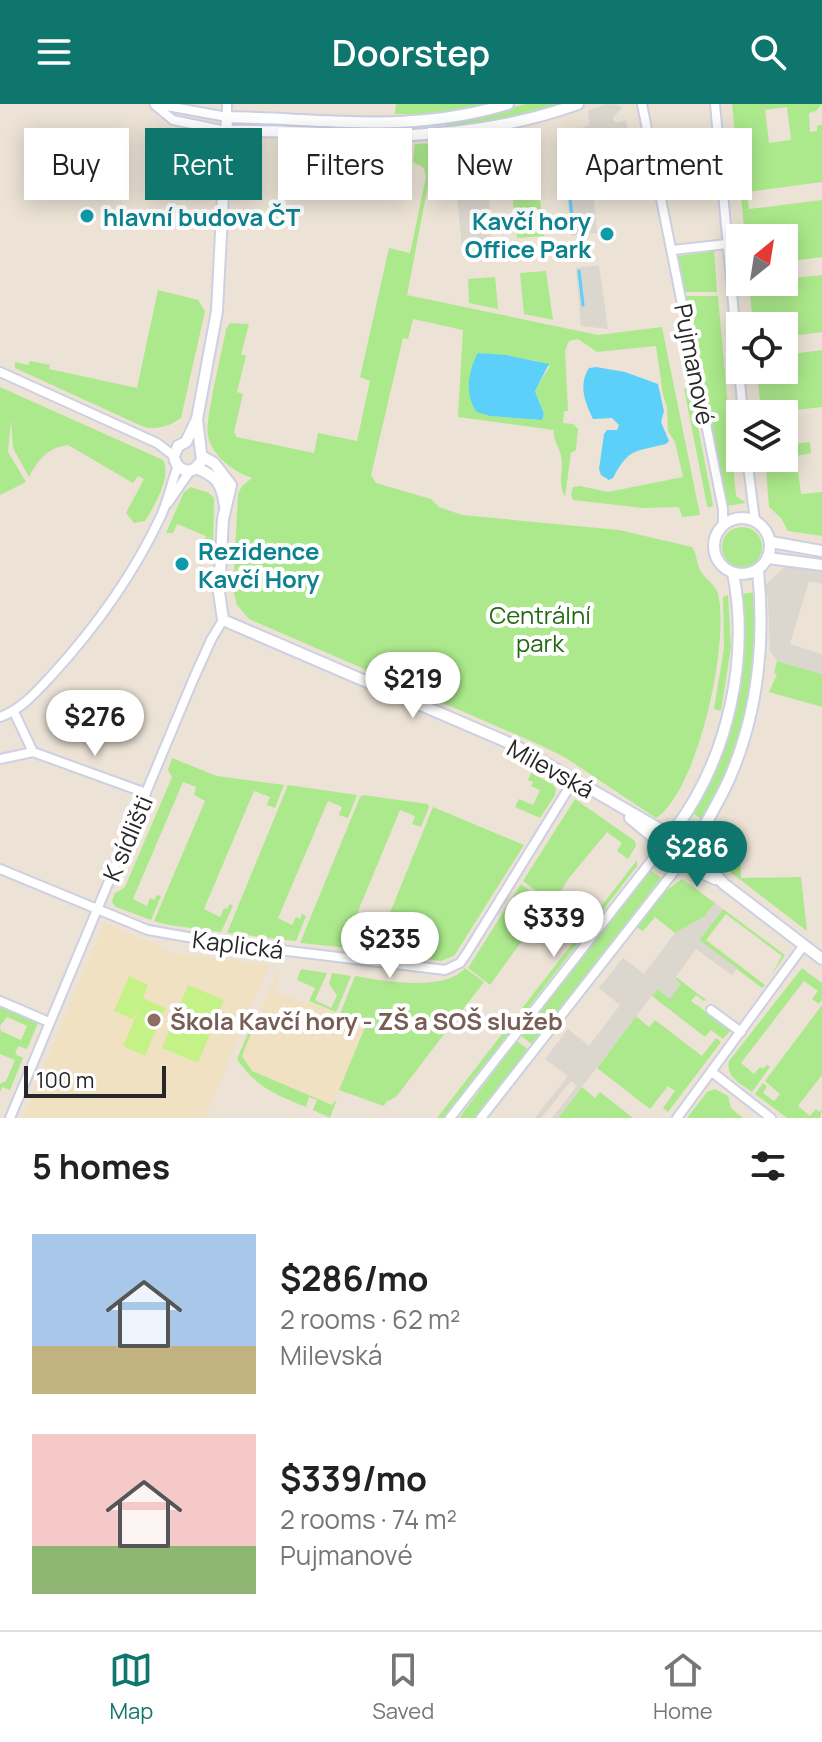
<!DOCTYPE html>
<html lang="en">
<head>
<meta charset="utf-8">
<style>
  :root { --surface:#fff; --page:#f6f6f6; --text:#222; --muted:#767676; --line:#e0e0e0; --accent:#0f766e }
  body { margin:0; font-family:Manrope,sans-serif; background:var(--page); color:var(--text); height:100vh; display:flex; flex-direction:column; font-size:30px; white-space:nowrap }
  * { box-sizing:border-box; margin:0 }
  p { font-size:26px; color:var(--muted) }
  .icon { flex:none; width:44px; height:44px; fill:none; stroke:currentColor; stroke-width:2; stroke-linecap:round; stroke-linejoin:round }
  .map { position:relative; height:1014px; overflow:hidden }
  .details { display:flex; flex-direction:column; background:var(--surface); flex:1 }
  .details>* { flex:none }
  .banner { position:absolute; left:24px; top:24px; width:774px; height:72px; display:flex; gap:16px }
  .needle { width:52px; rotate:30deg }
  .controls { position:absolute; left:726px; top:120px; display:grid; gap:16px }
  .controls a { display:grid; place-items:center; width:72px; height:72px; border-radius:0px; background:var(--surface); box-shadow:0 4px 20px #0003; font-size:40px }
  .scale { position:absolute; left:24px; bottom:20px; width:142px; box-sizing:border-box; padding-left:8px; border:4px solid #272727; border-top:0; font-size:22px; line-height:28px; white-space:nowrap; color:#272727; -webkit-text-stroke:6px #fff; paint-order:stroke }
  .price { position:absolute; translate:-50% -68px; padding:0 18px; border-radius:28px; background:#fff; color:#222; font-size:26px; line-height:52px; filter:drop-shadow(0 2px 4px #0008) }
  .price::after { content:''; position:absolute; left:50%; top:48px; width:24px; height:18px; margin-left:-12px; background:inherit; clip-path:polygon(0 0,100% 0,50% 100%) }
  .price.selected { background:var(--accent); color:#fff }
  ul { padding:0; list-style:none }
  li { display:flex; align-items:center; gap:24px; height:200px; padding:0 32px }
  li span { display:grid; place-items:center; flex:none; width:224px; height:160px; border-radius:0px; color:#555 }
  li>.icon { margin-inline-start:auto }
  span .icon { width:96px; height:96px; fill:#fffc; stroke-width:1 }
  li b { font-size:34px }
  h2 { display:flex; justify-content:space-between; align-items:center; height:96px; padding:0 32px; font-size:34px }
  .chip { padding:0 28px; border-radius:0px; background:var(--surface); box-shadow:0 4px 20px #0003; font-size:28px; line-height:72px }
  .chip.selected { background:var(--accent); color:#fff }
  header { display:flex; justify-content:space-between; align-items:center; height:104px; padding:0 32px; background:var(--accent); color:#fff; font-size:36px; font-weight:600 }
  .dock { display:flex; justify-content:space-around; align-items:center; height:112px; border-top:2px solid var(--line); background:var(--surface); font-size:22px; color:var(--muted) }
  .dock a { display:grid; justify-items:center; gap:4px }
  .dock .selected { color:var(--accent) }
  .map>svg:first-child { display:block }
  .education { fill:#f0e1c3 }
  .green { fill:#ace98c; fill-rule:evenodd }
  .pitch { fill:#c4f286 }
  .plaza { fill:#dbd6ce }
  .water { fill:#5dd0fa }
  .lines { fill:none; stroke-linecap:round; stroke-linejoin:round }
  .stream { stroke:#5dd0fa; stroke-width:3 }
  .minor-casing { stroke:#ccd0e2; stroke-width:12 }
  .tertiary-casing { stroke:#ccd0e2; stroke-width:14 }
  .minor { stroke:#fff; stroke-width:8 }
  .tertiary { stroke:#fff; stroke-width:10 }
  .culture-dot { fill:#0f9aa8; stroke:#fff; stroke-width:3 }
  .education-dot { fill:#8d6e63; stroke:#fff; stroke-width:3 }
  .labels { text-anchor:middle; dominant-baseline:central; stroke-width:8; stroke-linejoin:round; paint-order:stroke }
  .culture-label { font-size:24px; font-weight:bold; fill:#0d838f; stroke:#fff; text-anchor:start }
  .street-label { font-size:24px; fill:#272727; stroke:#fff }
  .park-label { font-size:24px; fill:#246912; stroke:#fff }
  .education-label { font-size:24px; font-weight:bold; fill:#785e54; stroke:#fff; text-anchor:start }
</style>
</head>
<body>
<header><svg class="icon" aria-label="menu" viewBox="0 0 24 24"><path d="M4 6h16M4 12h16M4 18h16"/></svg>Doorstep<svg class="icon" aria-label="search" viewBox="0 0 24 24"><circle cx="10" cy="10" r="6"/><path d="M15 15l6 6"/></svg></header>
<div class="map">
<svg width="822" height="1014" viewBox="0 0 822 1014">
  <rect width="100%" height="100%" fill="#ece3d6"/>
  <!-- education -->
  <g class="education">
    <path d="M104,820L113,822L173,849L269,861L205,1014H22Z"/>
    <path d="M277,868L281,869L274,887L307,900L309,897L366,920L333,1001L252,967L242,952Z"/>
  </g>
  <!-- green -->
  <g class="green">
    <path d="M396,0H489L436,11L395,10Z"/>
    <path d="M526,0H562L518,12L444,23L448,19Z"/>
    <path d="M732,0H822L816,7L809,9L810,28L817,27V22L822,20V78L747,88L749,105L822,96V153L784,158V134H745ZM787,3L791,36L769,39L765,6Z"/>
    <path d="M436,39L407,191L598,231L662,223L700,411L682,413L679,403L643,404L573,396L571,390L573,383L580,382L608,388L683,373L675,338L668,327L667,303L663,291L656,242L597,248L578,235L569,237L565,247L568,307H564L563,319L573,320L578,325L576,346L571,349L565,393C557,378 564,368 561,352C559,342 553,337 554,326L458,313L463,226L413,215L408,235L403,234L371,371L376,379L431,395L439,403L462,411L619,426L692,443C697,450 696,458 700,466C705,475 716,481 718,490C730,538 698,687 656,714L566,654L538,640L249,515L237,501L233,486L238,390L242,382L252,374C234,368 212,352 208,332C204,319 223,244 226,225L230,219L249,220L241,250L246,252L237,288L243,290L234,328L237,333L314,349L318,329L357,337L370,277L360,273L389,144L410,149L426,73L424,64L413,58L415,40ZM480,249L532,256L550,262L535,286L544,310L542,316L490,312Z"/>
    <path d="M538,78L544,132L517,134L511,79Z"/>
    <path d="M714,147L717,188H685L678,152Z"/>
    <path d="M546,167L553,216L524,210L520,169Z"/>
    <path d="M822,171V228L784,233V222H753L749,178H784V175Z"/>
    <path d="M495,173L498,205L469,199L468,175Z"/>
    <path d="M158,186L198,196L205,207L181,314C169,322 159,326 144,323L15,264V258L28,261L30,257L50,261L49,265L137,284Z"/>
    <path d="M685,192H718L736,392L746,399L726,402Z"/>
    <path d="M822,246V303L761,310L757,266H784V251Z"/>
    <path d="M0,283L163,356C172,372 154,403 145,417L134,419L126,409L144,375L138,372L133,379L68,341C48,344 39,354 29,373L13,344L11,316L8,348L26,378L0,391Z"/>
    <path d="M684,284L691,286L713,401L710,404L707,402Z"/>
    <path d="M810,338L811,349L796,352L801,390L822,388V432L788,427L781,414L769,403L765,354H784V341Z"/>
    <path d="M191,383L209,389L214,394L213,449L203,440L206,432L177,420L173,429H166L184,388Z"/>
    <circle cx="742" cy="443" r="20"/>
    <path d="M755,488C760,548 754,611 729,666C722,683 712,700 703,716L691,708L713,665L743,525L741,490Z"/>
    <path d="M728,491L731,543L721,607L714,605L724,544L723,493Z"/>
    <path d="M777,557L822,570V603L769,588L777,570L774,569Z"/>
    <path d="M172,654L217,672L284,681L275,704L267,701L270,693L254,687L204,805L220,813L224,804L227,805L230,800L233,802L221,828L169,821L154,817L205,697L194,691L196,683L183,678L133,795L147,802L150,794L154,796L157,791L161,792L151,816L116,803L112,798L114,790L125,783L172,673L168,666Z"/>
    <path d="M531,669L552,680L556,685L555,691L540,714L515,703L519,695L533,701L540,686L531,682L533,678L528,676Z"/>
    <path d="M288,681L357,691L348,714L339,711L342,703L328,697L278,814L292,821L296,813L300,815L302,810L306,812L296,837L227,829Z"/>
    <path d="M363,691L428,700L429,703L421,723L412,720L415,712L400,706L351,824L365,830L369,823L373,824L376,819L379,821L369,846L300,839L360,693Z"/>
    <path d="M575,695L635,737L636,742L628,755L617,747L622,739L607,728L569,774L553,800L523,777Z"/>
    <path d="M433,703L524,741L454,852L441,857L374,848Z"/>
    <path d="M715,731L740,737L741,774L801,773L807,827L709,752L706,739Z"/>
    <path d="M637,756V762L444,1014H437Z"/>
    <path d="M649,765L661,774L533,941L521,932Z"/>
    <path d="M682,775L715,799L704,813L675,829L655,813L643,827L636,823L659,792Z"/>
    <path d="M521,780L548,801L490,881L468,864Z"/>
    <path d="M723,805L785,851L771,872L782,852L726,810L706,836L765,881L762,884L699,836Z"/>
    <path d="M465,864L484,878L396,993L386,998L384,1002L339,986L366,921L340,910L355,872C383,877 445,888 465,864Z"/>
    <path d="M802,864L822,879V896L819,900L812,895L818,887L804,877L741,959L754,970L760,963L763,965L767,961L770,963L752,988C741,980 725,973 729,957Z"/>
    <path d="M301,865L327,869L315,896L331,904L337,891L329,880L332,869L351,872L336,908L309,897L315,884L297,876Z"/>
    <path d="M676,873L706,896L704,897L696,891L691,897L731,926L723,935L711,926L705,933L652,892L657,885L669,894Z"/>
    <path d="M822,901V971L798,1002L810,1012L816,1005L819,1008L822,1005L820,1014H787L755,990L763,979L767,982L763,989L774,997L780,990L765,977Z"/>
    <path d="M0,903L38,919L27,945L18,942L15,950L23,954L10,986L2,983L0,988V980L6,977L15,956L0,950V923L1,927L21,936L27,922L7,913L0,922Z"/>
    <path d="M636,912L649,923L655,916L702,952L716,934L721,938L668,1008L663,1004L675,987L668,982L650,1005L597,964Z"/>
    <path d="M254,915H257L242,952L252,967L332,1001L337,995L330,1014L313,1006L317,996L309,993L306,1003C274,990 256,983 237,955Z"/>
    <path d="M517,937L529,946L476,1014H459Z"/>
    <path d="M582,983L595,994L600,988L633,1014H558Z"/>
    <path d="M715,985L728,992L731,1004L743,1014H687L707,988Z"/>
  </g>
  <!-- pitch -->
  <g class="pitch">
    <path d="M129,872L148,881L143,894L165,904L145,952L123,942L139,905L133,915L114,907Z"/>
    <path d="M188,881L224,896L198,959L162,944Z"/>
  </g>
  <!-- plaza -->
  <g class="plaza">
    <path d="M606,0L619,1L622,4L613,13V16L617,19L626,16L628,25L617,24L592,45L594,51L608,53L601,70L592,74L597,129L571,132L566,76L561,74L559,52L580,30L583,23L589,21L588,7Z"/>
    <path d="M481,34L488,81L492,140L462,143L456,83L478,81L473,35Z"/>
    <path d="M599,161L606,211L608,225L581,222L576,164Z"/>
    <path d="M788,460L822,467V480L809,477L790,540L822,550V570L777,557L770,547L768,495L764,482Z"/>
    <path d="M715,799L723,805L699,836L737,864L732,871L696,845L675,874L681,880L670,895L657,885L558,1014H552L577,982L571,977L541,1014H535L568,972L545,955L568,925L589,942L620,901L599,884L623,854L644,870L675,829L704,813Z"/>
  </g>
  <!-- water -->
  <g class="water">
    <path d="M478,249L506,251L549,260L535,287L544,310L542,316L490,312L477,308C464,292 468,267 478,249Z"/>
    <path d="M596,263L625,268L658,280L664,307L661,318L669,337L666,340C634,348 629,344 613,374L609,376L601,371L599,365L604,330L607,326H617L619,321L612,314L593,315C585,298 578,281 589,264Z"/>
  </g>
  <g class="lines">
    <!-- stream -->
    <g class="stream">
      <path d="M569,81L573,126"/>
      <path d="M579,167L583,201"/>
    </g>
    <!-- minor casing -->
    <g class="minor-casing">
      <g id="minor">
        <path d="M156,0L227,13V0"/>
        <path d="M642,0L723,405V422"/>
        <path d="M715,0L743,310"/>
        <path d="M155,1L173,16L226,27"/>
        <path d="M673,146L727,140"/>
        <path d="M0,268L157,339L174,352"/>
        <path d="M747,354L755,417"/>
        <path d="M168,399L190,367"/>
        <path d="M14,608L33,648"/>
        <path d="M0,613C21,606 37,587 52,571C95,524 132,473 160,414C168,398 171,379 178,362"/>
        <path d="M33,648L146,689"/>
        <path d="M0,655L33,648"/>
        <path d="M0,765L148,826L222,839L445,866L460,859L467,849L575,674"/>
        <path d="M0,897L49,918"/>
        <path d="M711,906L741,928"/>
        <path d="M712,968L771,1014"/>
        <path d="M10,1014L193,576L211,536L223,516"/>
        <path d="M450,1014L659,747"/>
        <path d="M481,1014L679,761"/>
        <path d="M677,1014L804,841"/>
      </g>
    </g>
    <!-- tertiary casing -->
    <g class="tertiary-casing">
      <g id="tertiary">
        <path d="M226,27C273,26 320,29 367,31C438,33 511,24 578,0"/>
        <path d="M197,315L202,357L193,366C182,368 175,362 174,352L178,342L186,338L197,315L217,207L227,13C327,15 410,30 508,0"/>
        <path d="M203,353L214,359L231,381L223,415L219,488L223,516L514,641L665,728"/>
        <path d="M196,364C217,372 222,380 225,402"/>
        <circle cx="742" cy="442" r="28"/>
        <path d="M771,438L822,447"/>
        <path d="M768,454L822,461"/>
        <path d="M630,714L659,738"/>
        <circle cx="677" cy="742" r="19"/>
        <path d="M676,724C728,653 750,555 733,469"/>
        <path d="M695,739C707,717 720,696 730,673C759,606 765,537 758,466"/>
        <path d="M695,749L724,780L822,855"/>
        <path d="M684,760L715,775"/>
      </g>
    </g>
    <!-- minor -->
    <use href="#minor" class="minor"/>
    <!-- tertiary -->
    <use href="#tertiary" class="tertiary"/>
  </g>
  <!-- markers -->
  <g class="culture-dot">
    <circle cx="87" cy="112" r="8"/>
    <circle cx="607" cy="130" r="8"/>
    <circle cx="182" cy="460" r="8"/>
  </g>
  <circle class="education-dot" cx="154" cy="916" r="8"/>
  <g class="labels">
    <!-- culture labels -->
    <g class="culture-label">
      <text x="103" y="112">hlavní budova ČT</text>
      <text x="591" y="116" text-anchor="end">Kavčí hory<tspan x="591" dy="28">Office Park</tspan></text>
      <text x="198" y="446">Rezidence<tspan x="198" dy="28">Kavčí Hory</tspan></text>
    </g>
    <!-- street labels -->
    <g class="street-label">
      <text transform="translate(695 260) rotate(79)">Pujmanové</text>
      <text transform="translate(551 664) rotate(29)">Milevská</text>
      <text transform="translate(127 734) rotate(-67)">K sídlišti</text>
      <text transform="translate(238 840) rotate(7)">Kaplická</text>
    </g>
    <!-- park labels -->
    <g class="park-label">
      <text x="540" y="510">Centrální<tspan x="540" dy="28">park</tspan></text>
    </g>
    <!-- education labels -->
    <g class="education-label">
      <text x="170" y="916">Škola Kavčí hory - ZŠ a SOŠ služeb</text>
    </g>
  </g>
</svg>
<div class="controls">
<a><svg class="needle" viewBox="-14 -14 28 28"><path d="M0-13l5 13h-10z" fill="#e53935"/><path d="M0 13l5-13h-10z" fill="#767676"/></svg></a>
<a><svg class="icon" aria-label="locate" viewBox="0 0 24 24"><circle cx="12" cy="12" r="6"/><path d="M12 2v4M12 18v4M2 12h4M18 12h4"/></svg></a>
<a><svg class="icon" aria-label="layers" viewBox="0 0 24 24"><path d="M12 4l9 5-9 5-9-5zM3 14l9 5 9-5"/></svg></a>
</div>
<div class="scale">100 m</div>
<b class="price" style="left:413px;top:616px">$219</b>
<b class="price" style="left:95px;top:654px">$276</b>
<b class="price selected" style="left:697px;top:785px">$286</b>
<b class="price" style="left:554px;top:855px">$339</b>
<b class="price" style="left:390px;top:876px">$235</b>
<div class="banner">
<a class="chip">Buy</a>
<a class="chip selected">Rent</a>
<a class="chip">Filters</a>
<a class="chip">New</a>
<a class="chip">Apartment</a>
</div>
</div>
<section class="details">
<h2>5 homes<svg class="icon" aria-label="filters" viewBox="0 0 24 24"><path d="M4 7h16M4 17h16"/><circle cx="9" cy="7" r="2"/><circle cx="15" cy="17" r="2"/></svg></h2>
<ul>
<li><span style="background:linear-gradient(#a9c7e8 70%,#c2b280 0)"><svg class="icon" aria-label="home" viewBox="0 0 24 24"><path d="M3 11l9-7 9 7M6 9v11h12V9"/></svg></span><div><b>$286/mo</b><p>2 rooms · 62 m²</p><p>Milevská</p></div></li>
<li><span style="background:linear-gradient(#f6c9c9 70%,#8fb573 0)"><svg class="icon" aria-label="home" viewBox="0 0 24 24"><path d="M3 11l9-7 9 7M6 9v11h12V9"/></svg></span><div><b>$339/mo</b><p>2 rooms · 74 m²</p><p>Pujmanové</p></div></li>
</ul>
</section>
<nav class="dock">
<a class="selected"><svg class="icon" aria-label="map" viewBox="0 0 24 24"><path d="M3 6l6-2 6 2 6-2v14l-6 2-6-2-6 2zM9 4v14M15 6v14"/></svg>Map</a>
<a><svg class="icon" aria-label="saved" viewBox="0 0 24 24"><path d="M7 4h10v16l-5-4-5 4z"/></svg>Saved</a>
<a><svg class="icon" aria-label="home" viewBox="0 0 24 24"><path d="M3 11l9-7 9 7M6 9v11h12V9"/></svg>Home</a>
</nav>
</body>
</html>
